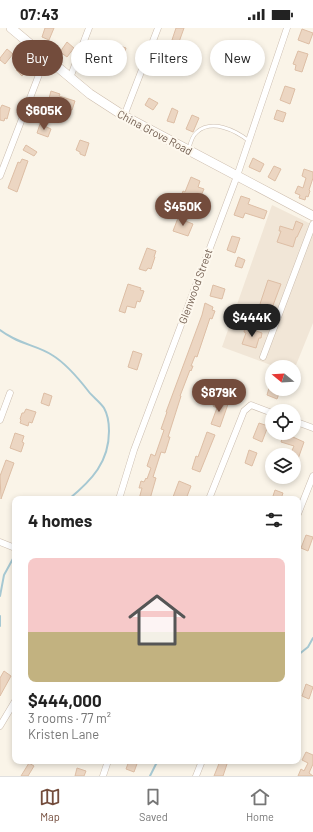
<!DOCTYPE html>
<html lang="en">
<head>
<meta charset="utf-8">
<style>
  :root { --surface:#fff; --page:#f6f6f6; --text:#222; --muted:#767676; --line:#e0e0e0; --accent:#734c3c }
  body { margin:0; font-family:Barlow,sans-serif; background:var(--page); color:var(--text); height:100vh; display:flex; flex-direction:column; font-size:15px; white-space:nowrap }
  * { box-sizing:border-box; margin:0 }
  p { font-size:13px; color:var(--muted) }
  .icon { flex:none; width:22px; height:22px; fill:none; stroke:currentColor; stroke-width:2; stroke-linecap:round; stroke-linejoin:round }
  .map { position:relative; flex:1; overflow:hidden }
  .side { position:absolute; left:12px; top:468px; width:289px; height:268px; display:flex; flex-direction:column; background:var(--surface); border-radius:8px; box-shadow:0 2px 6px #0003 }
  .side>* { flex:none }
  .guide { position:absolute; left:12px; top:12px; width:289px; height:36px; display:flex; gap:8px }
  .needle { width:26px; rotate:288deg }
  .fabs { position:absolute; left:265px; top:332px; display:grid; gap:8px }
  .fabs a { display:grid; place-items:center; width:36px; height:36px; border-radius:50%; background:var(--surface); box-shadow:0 2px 6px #0003; font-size:20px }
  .price { position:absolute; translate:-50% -34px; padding:0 9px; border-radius:14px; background:var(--accent); color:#fff; font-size:13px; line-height:26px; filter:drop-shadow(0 1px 2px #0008) }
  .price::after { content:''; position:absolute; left:50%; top:24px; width:12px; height:9px; margin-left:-6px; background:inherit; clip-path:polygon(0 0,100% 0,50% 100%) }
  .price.selected { background:#222; color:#fff }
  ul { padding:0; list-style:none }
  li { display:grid; align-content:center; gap:8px; height:212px; padding:0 16px }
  li span { display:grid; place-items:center; height:124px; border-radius:8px; color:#555 }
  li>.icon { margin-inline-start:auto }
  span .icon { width:72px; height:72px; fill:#fffc; stroke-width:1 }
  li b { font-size:17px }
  h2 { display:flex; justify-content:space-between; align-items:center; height:48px; padding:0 16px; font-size:17px }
  .chip { padding:0 14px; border-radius:18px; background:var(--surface); box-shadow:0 2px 6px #0003; font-size:14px; line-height:36px }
  .chip.selected { background:var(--accent); color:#fff }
  .status { display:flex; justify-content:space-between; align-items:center; height:28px; padding:0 20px; background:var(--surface); direction:ltr }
  .status svg { height:11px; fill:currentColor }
  .tab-bar { display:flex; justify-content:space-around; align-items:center; height:56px; border-top:1px solid var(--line); background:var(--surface); font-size:11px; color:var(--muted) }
  .tab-bar a { display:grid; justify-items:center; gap:2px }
  .tab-bar .selected { color:var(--accent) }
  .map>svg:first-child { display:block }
  .residential { fill:#f1e6d7 }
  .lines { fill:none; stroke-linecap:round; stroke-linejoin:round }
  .stream { stroke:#a6c8d2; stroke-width:2 }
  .building { fill:#ecd6c2; stroke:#ddbea5 }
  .lane-casing { stroke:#cbbdaf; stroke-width:4 }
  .street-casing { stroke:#cbbdaf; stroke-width:7 }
  .secondary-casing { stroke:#cdbdad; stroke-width:10 }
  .lane { stroke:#fff; stroke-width:3 }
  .street { stroke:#fff; stroke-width:6 }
  .secondary { stroke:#fff; stroke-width:9 }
  .labels { text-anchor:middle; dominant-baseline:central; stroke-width:4; stroke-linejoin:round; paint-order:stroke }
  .street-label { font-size:11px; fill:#715d4f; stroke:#fdf8ee }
</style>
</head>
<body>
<div class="status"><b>07:43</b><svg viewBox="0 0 49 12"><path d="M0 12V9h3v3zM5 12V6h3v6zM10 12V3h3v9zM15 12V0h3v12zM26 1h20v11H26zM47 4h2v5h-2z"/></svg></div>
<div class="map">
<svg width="313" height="748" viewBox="0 0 313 748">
  <rect width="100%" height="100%" fill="#faf4e8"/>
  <!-- residential -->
  <path class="residential" d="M272,177L313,197V295L294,342V339H276L222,319Z"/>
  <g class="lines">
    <!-- stream -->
    <g class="stream">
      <path d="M0,302C4,305 9,308 13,310C26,317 40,319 52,327C67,336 79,351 89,364C93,369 100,374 104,380C108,387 109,396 109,403C109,434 92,452 69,471"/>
      <path d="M0,568L4,547L15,527"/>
      <path d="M0,588V598"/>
      <path d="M298,627L308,619L313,610"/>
      <path d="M150,748L156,736L159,733"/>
    </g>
  </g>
  <!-- building -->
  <g class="building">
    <path d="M45,0H54L49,12L42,9Z"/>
    <path d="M176,0H184L179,14L172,12Z"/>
    <path d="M302,1L313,5L309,16L298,12Z"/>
    <path d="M67,14L74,20L67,29L60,24Z"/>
    <path d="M117,17L126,20L124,27L115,23Z"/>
    <path d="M241,20L249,23L246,32L238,29Z"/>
    <path d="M7,21L13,26L5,36L0,32V30Z"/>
    <path d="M298,23L308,26L302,44L295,42L296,37L293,36Z"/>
    <path d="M24,33L30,38L22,48L16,42Z"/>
    <path d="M285,58L295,61L290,76L280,72Z"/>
    <path d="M51,63L60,66L59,68L75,73L72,82L48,74Z"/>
    <path d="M149,70L158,75L153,82L145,77Z"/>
    <path d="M2,77L10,80L7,91L5,90L4,93L0,92V81Z"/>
    <path d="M172,80L178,83L174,95L167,93Z"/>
    <path d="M277,82L286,85L283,94L274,91Z"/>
    <path d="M192,87L199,90L193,104L186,101Z"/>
    <path d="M40,96L51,101L48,109L37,105Z"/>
    <path d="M80,112L89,115L85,128L80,126V124L76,122Z"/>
    <path d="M26,117L37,124L34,128L23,122Z"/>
    <path d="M253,130L264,136L260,144L249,139Z"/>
    <path d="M22,131L28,133L17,164L8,160L18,134L20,135Z"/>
    <path d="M274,138L281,141L275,153L268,149Z"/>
    <path d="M304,141L313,144V150L309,162L310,163L308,169L306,168L305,172L299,170L300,167L295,165L298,158L303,160L306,150L302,148Z"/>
    <path d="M191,149L200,153L198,159L204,161L200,170L192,166L189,174L180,171L183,163L185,164Z"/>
    <path d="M241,168L250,171L248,176L267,183L264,191L245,185L243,190L234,187Z"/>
    <path d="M178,190L193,196L188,208L173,203Z"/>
    <path d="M296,193L303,196L297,209H296L293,219L277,214L281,203H279L280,198L293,202Z"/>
    <path d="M232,208L240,210L235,225L227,222Z"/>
    <path d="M147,220L156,223L154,229H155L151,241L148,240L146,243L139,241Z"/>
    <path d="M238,229L245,232L242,240L235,238Z"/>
    <path d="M268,252L281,256L272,280L260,276Z"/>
    <path d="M128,256L141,260L140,262L144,263L140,274L137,273L135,280L127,278L125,285L119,283Z"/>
    <path d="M213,257L225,261L222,271L210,268Z"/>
    <path d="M205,275L213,279L212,282L215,283L212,291L210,290L197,329L195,328L191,338H193L191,343L190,342L180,368H181L168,409H170L165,425L161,424L153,449L156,450L150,471H139L142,460H139L141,453L144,454L146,450L147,451L151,440L147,438L151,426L155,428L164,402L161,401L167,384H166L202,287Z"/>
    <path d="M245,299L262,305L261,310H259L256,320L242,316L246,305L244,304Z"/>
    <path d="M133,323L142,326L137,342L128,339Z"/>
    <path d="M269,360L280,363L277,371L267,367Z"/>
    <path d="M44,365L52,368L49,378L41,375Z"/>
    <path d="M216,372L228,376L220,399L211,396L217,380L213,378Z"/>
    <path d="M26,381L36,384L32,395L29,394L28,398L20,395L21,392L20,391L22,385H24Z"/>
    <path d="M259,395L268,398L262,414L253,410Z"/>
    <path d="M207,404L215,407L200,444L192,441L196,428L198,429Z"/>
    <path d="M15,405L24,408L22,414L24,415L21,424L10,420Z"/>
    <path d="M284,405L304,414L298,431L294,430V427H290L294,418L281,414Z"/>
    <path d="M249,422L257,425L252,438L245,435Z"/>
    <path d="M6,432L14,435L1,471L0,448Z"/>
    <path d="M179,453L191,458L186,471H179L173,469Z"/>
    <path d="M275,462L283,465L281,471H272Z"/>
    <path d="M306,507L313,509L308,523L301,520Z"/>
    <path d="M4,643L11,648L0,668V650Z"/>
    <path d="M306,656L313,659L309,671L302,668Z"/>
    <path d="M306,724L313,727V736L309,745L313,748H298L301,741L304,743L308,735L302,732Z"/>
    <path d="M129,733H138L134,744L126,741Z"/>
    <path d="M220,733H228L223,748H214Z"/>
    <path d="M29,735L34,738L28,748H21Z"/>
    <path d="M77,740L86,743L84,748H75Z"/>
  </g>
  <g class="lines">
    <!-- lane casing -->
    <g class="lane-casing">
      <path id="lane" d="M189,121C190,116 192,108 197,104C212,91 235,102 249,113"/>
    </g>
    <!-- street casing -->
    <g class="street-casing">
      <g id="street">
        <path d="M70,50L89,0"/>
        <path d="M124,88L158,0"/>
        <path d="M0,148L40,44L48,31"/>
        <path d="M263,329L313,196"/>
        <path d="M0,392L10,365"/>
        <path d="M294,393L313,400"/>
        <path d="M119,471L134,422L237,148L287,0"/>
        <path d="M209,471L244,383L251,377L272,385"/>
        <path d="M298,486L313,448"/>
        <path d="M0,514L15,520"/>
        <path d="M0,698L15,673"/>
        <path d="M103,748L108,733"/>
        <path d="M196,748L202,733"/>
      </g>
    </g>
    <!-- secondary casing -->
    <g class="secondary-casing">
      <path id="secondary" d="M11,0L90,66L124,88L313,188"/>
    </g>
    <!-- lane -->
    <use href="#lane" class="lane"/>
    <!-- street -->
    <use href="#street" class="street"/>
    <!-- secondary -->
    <use href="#secondary" class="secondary"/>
  </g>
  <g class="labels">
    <!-- street labels -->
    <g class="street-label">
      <text transform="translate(155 104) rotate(28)">China Grove Road</text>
      <text transform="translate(195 258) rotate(-70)">Glenwood Street</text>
    </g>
  </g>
</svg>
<div class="fabs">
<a><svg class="needle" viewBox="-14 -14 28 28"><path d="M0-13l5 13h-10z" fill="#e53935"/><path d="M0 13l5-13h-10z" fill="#767676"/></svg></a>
<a><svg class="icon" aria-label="locate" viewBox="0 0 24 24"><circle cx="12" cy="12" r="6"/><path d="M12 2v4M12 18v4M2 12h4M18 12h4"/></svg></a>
<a><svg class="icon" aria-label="layers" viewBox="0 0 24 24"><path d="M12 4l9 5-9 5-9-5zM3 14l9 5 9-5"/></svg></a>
</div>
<b class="price" style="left:44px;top:103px">$605K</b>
<b class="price" style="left:183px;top:199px">$450K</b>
<b class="price selected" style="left:252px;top:310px">$444K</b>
<b class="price" style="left:219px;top:385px">$879K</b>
<div class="guide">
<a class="chip selected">Buy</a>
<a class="chip">Rent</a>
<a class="chip">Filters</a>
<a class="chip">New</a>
</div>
<section class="side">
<h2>4 homes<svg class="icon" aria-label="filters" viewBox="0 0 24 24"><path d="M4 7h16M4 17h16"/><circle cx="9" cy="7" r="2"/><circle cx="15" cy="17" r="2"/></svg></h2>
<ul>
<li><span style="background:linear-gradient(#f6c9c9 60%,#c2b280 0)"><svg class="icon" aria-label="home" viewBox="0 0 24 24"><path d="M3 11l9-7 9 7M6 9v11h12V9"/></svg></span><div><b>$444,000</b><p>3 rooms · 77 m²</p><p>Kristen Lane</p></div></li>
</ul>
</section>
</div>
<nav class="tab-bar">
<a class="selected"><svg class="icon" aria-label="map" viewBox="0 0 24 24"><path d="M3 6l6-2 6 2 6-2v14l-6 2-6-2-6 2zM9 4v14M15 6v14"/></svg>Map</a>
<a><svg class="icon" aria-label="saved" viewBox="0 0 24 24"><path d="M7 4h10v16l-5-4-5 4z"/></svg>Saved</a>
<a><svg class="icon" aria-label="home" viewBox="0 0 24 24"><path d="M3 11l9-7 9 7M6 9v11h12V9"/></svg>Home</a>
</nav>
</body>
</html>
